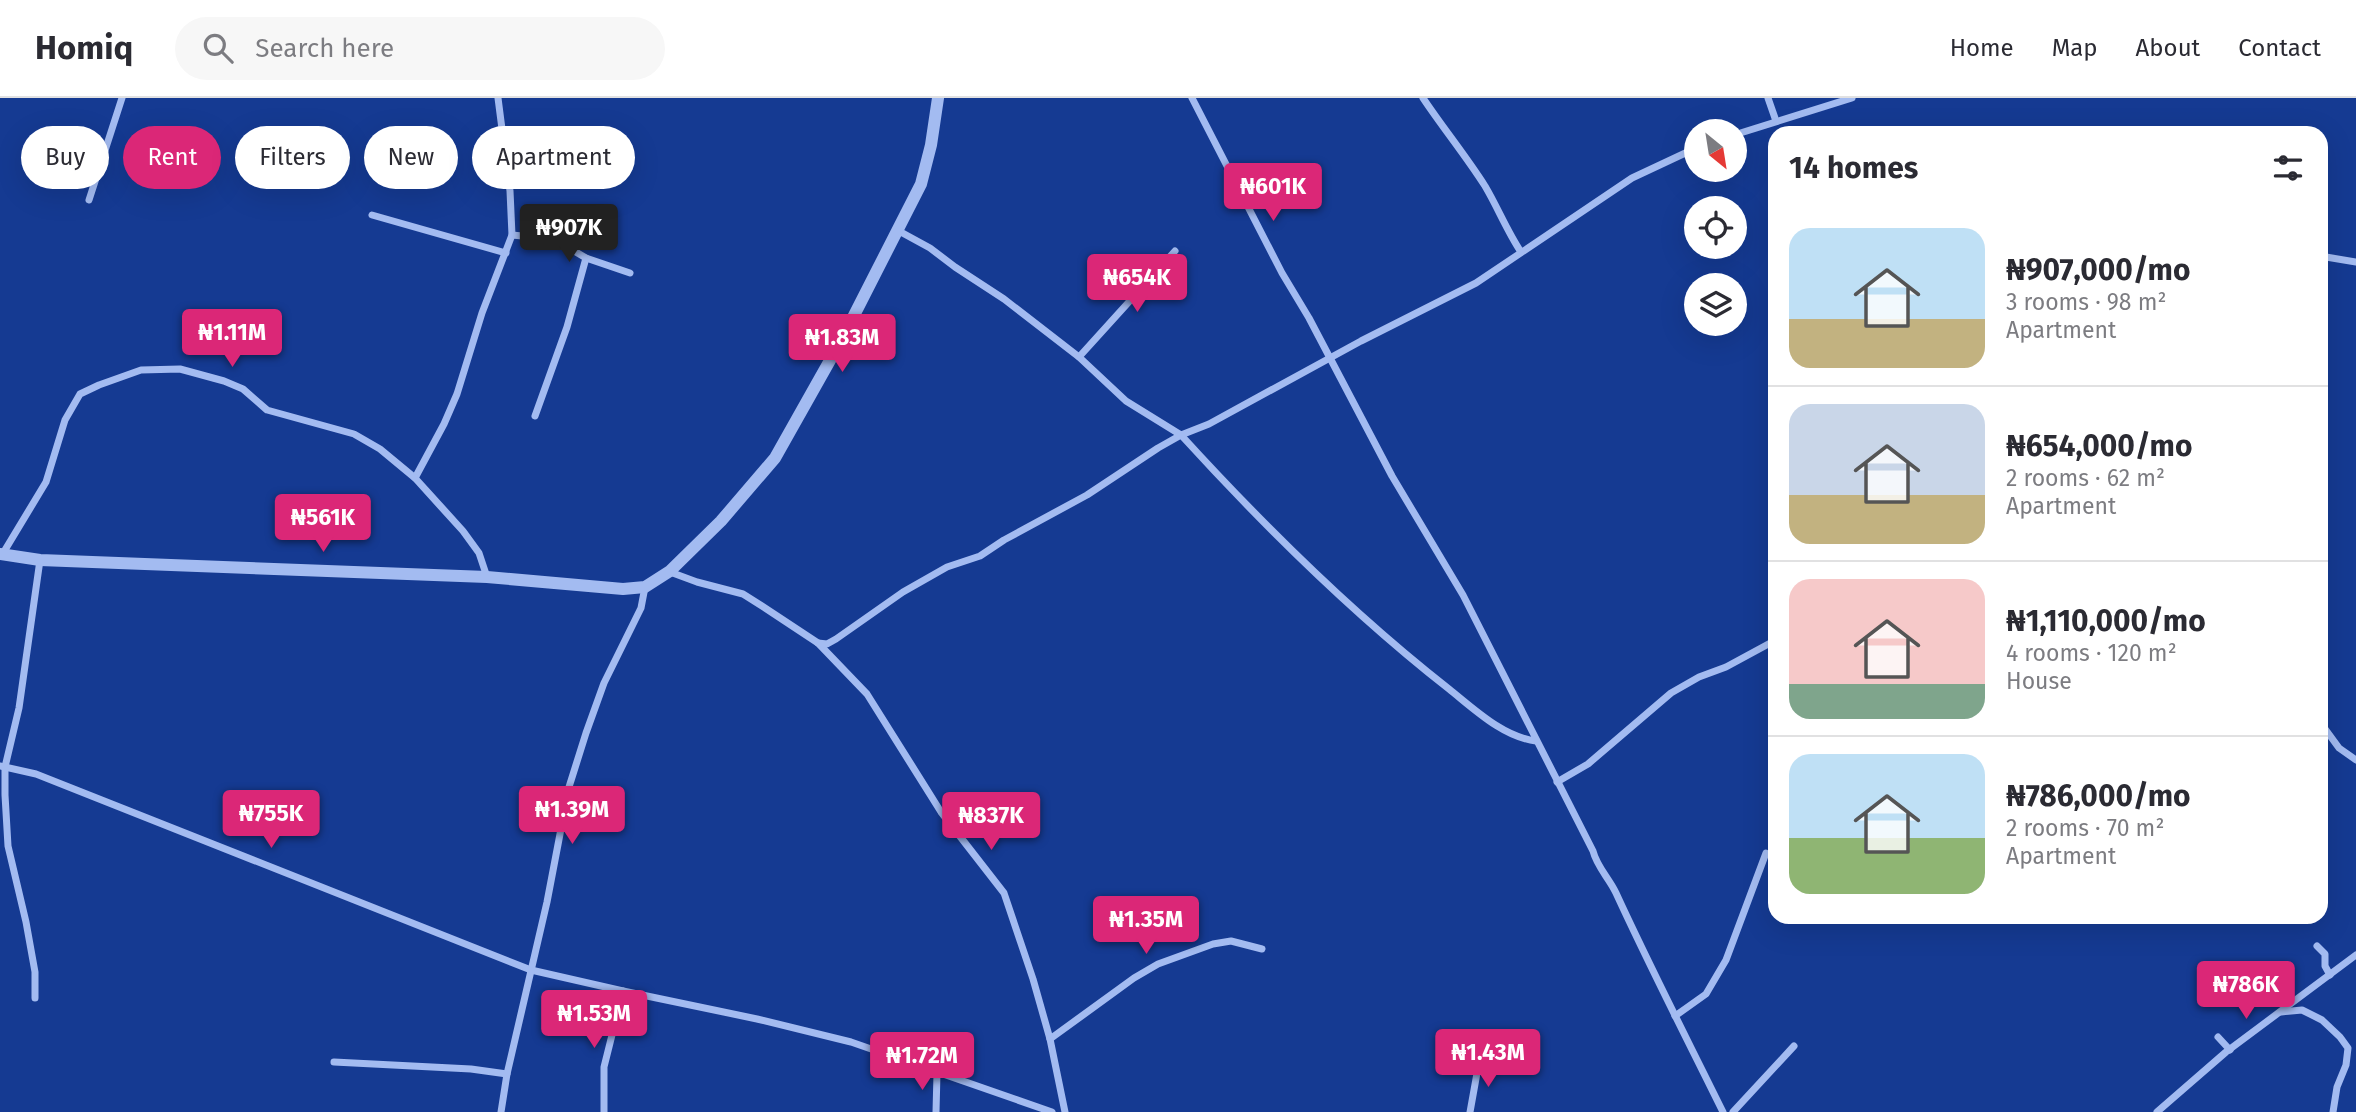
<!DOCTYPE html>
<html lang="en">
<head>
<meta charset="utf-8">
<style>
  :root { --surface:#fff; --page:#f7f7f7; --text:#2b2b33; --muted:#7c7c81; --line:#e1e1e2; --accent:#db2777 }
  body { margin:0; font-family:"Fira Sans",sans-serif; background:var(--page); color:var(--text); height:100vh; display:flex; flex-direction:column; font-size:26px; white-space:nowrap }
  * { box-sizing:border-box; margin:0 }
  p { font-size:23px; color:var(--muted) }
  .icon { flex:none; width:38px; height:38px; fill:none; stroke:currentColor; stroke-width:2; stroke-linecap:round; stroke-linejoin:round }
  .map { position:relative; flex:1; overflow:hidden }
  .side { position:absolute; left:1768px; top:28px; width:560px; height:798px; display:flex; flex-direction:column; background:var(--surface); border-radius:21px; box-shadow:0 7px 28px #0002 }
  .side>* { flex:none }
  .hud { position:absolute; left:21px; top:28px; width:665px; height:63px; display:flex; gap:14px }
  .needle { width:46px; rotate:150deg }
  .fabs { position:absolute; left:1684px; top:21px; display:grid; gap:14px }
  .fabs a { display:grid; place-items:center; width:63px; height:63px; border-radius:50%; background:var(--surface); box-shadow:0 7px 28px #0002; font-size:35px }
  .price { position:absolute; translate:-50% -60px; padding:0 16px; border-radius:7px; background:var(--accent); color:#fff; font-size:23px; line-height:46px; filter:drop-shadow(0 2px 4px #0008) }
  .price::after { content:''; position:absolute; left:50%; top:42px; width:21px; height:16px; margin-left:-10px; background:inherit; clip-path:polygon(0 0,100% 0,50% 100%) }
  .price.selected { background:#222; color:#fff }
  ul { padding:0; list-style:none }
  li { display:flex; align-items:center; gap:21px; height:175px; padding:0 21px }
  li+li { border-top:2px solid var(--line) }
  li span { display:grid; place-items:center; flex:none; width:196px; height:140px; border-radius:21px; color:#555 }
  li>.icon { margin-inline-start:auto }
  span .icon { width:84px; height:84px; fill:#fffc; stroke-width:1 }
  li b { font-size:30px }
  h2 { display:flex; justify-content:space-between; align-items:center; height:84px; padding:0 21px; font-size:30px }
  .chip { padding:0 24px; border-radius:32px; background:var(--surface); box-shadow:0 7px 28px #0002; font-size:24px; line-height:63px }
  .chip.selected { background:var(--accent); color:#fff }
  header { display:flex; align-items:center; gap:42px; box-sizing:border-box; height:98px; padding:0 35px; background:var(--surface); border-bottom:2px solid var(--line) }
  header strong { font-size:33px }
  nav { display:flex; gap:38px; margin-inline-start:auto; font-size:24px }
  .search { width:490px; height:63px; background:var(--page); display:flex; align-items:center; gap:18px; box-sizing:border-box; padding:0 24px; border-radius:38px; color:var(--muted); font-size:26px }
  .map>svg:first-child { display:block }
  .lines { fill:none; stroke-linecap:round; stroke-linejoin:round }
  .minor { stroke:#a3bbf1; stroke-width:7 }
  .tertiary { stroke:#a3bbf1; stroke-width:12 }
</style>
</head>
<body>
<header>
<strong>Homiq</strong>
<div class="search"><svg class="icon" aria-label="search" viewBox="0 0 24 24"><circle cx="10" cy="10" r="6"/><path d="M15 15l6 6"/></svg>Search here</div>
<nav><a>Home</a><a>Map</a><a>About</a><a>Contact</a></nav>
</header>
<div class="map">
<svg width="2356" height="1014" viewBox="0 0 2356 1014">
  <rect width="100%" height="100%" fill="#153a92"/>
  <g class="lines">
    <!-- minor -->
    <g class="minor">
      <path d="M1192,0L1282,175L1309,220L1392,378L1463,497L1593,753C1597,769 1609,780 1616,795C1650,869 1687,941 1723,1014"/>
      <path d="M1423,0C1443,30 1466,58 1485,88C1498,110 1507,133 1521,154"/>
      <path d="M1768,0L1776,23"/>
      <path d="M1734,37L1852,0"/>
      <path d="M89,102L122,0"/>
      <path d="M372,117L506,155"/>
      <path d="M897,132L930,150L955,169L1004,201L1079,259L1126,303L1181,337L1209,326L1361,243L1476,185L1632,80L1696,50"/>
      <path d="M512,137L554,141L586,160L630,175"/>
      <path d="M2320,158L2356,164"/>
      <path d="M1079,259L1175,153"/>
      <path d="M535,318L567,229L586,160"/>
      <path d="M415,380L444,326L457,296L482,215L512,137L510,93L498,0"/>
      <path d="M2,457L46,384L65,322L80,296L99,287L141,272L180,271L224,283L243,291L267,312L354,336L380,351L415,380L463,433L479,455L487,479"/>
      <path d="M670,474L697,484L743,496L762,508L818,545L867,596L941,714L1004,795L1033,881L1050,941L1065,1014"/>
      <path d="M818,545L827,546L836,541L903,494L947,469L980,458L1004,442L1087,397L1158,350L1181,337C1264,428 1352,515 1449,591C1474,611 1503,639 1536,643"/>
      <path d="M2320,624L2339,650L2356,662"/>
      <path d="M0,668L36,676L531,872L623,893L757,921L851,944L1052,1014"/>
      <path d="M1557,684L1588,666L1671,595L1699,579L1726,569L1774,543"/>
      <path d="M2317,848L2325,856V868L2330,877"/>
      <path d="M35,900V874L26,824L8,748L5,697V669L19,610L40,462"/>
      <path d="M2281,914L2302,912L2322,922L2340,939L2348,950L2346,967L2337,989L2333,1014"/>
      <path d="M1675,918L1706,896L1726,862L1766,755"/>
      <path d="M2218,939L2230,952"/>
      <path d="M1050,941L1134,880L1158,866L1213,846L1231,843L1262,851"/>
      <path d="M334,964L471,971L507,976"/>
      <path d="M501,1014L507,976L547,804L569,689L586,635L604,585L641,510L645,489"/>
      <path d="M604,1014V969L623,893"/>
      <path d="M936,1014L937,975"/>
      <path d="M1470,1014L1479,964"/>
      <path d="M1733,1014L1794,948"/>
      <path d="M2157,1014L2226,954L2356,857"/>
    </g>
    <!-- tertiary -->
    <path class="tertiary" d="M0,456L40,462L487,479L623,491L645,489L670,473L721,423L775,360L842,241L921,86L931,47L938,0"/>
  </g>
</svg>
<div class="fabs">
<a><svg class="needle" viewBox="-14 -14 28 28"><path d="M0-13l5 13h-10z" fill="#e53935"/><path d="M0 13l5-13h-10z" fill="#7c7c81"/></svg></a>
<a><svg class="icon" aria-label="locate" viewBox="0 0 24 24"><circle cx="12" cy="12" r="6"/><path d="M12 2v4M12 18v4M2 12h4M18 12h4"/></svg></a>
<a><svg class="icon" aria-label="layers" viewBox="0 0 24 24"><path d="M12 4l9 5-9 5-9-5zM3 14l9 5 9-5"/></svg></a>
</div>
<b class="price" style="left:1273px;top:125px">₦601K</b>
<b class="price selected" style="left:569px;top:166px">₦907K</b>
<b class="price" style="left:1137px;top:216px">₦654K</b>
<b class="price" style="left:232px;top:271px">₦1.11M</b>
<b class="price" style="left:842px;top:276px">₦1.83M</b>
<b class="price" style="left:323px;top:456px">₦561K</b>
<b class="price" style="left:572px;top:748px">₦1.39M</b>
<b class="price" style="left:271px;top:752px">₦755K</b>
<b class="price" style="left:991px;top:754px">₦837K</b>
<b class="price" style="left:1146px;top:858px">₦1.35M</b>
<b class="price" style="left:2246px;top:923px">₦786K</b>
<b class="price" style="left:594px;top:952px">₦1.53M</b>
<b class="price" style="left:1488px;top:991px">₦1.43M</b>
<b class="price" style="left:922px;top:994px">₦1.72M</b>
<div class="hud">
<a class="chip">Buy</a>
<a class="chip selected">Rent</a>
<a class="chip">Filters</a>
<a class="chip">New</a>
<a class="chip">Apartment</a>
</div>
<section class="side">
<h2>14 homes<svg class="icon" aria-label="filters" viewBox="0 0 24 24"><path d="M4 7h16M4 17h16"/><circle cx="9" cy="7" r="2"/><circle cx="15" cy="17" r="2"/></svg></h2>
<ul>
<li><span style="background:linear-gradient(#bfe0f5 65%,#c2b280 0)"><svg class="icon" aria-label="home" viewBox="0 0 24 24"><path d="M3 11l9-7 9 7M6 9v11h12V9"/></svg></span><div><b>₦907,000/mo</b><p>3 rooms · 98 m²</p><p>Apartment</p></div></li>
<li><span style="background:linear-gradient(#c9d6e8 65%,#c2b280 0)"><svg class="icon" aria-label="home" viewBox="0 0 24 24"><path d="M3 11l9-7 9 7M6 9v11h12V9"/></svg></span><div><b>₦654,000/mo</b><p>2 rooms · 62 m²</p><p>Apartment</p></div></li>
<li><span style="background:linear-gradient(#f6c9c9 75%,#7fa58c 0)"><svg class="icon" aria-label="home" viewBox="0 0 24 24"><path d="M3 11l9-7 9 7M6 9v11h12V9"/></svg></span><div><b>₦1,110,000/mo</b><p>4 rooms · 120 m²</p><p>House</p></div></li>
<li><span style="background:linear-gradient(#bfe0f5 60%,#8fb573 0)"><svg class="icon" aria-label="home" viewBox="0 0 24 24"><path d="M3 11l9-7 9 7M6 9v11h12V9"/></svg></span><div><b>₦786,000/mo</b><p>2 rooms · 70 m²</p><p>Apartment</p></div></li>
</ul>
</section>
</div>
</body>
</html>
